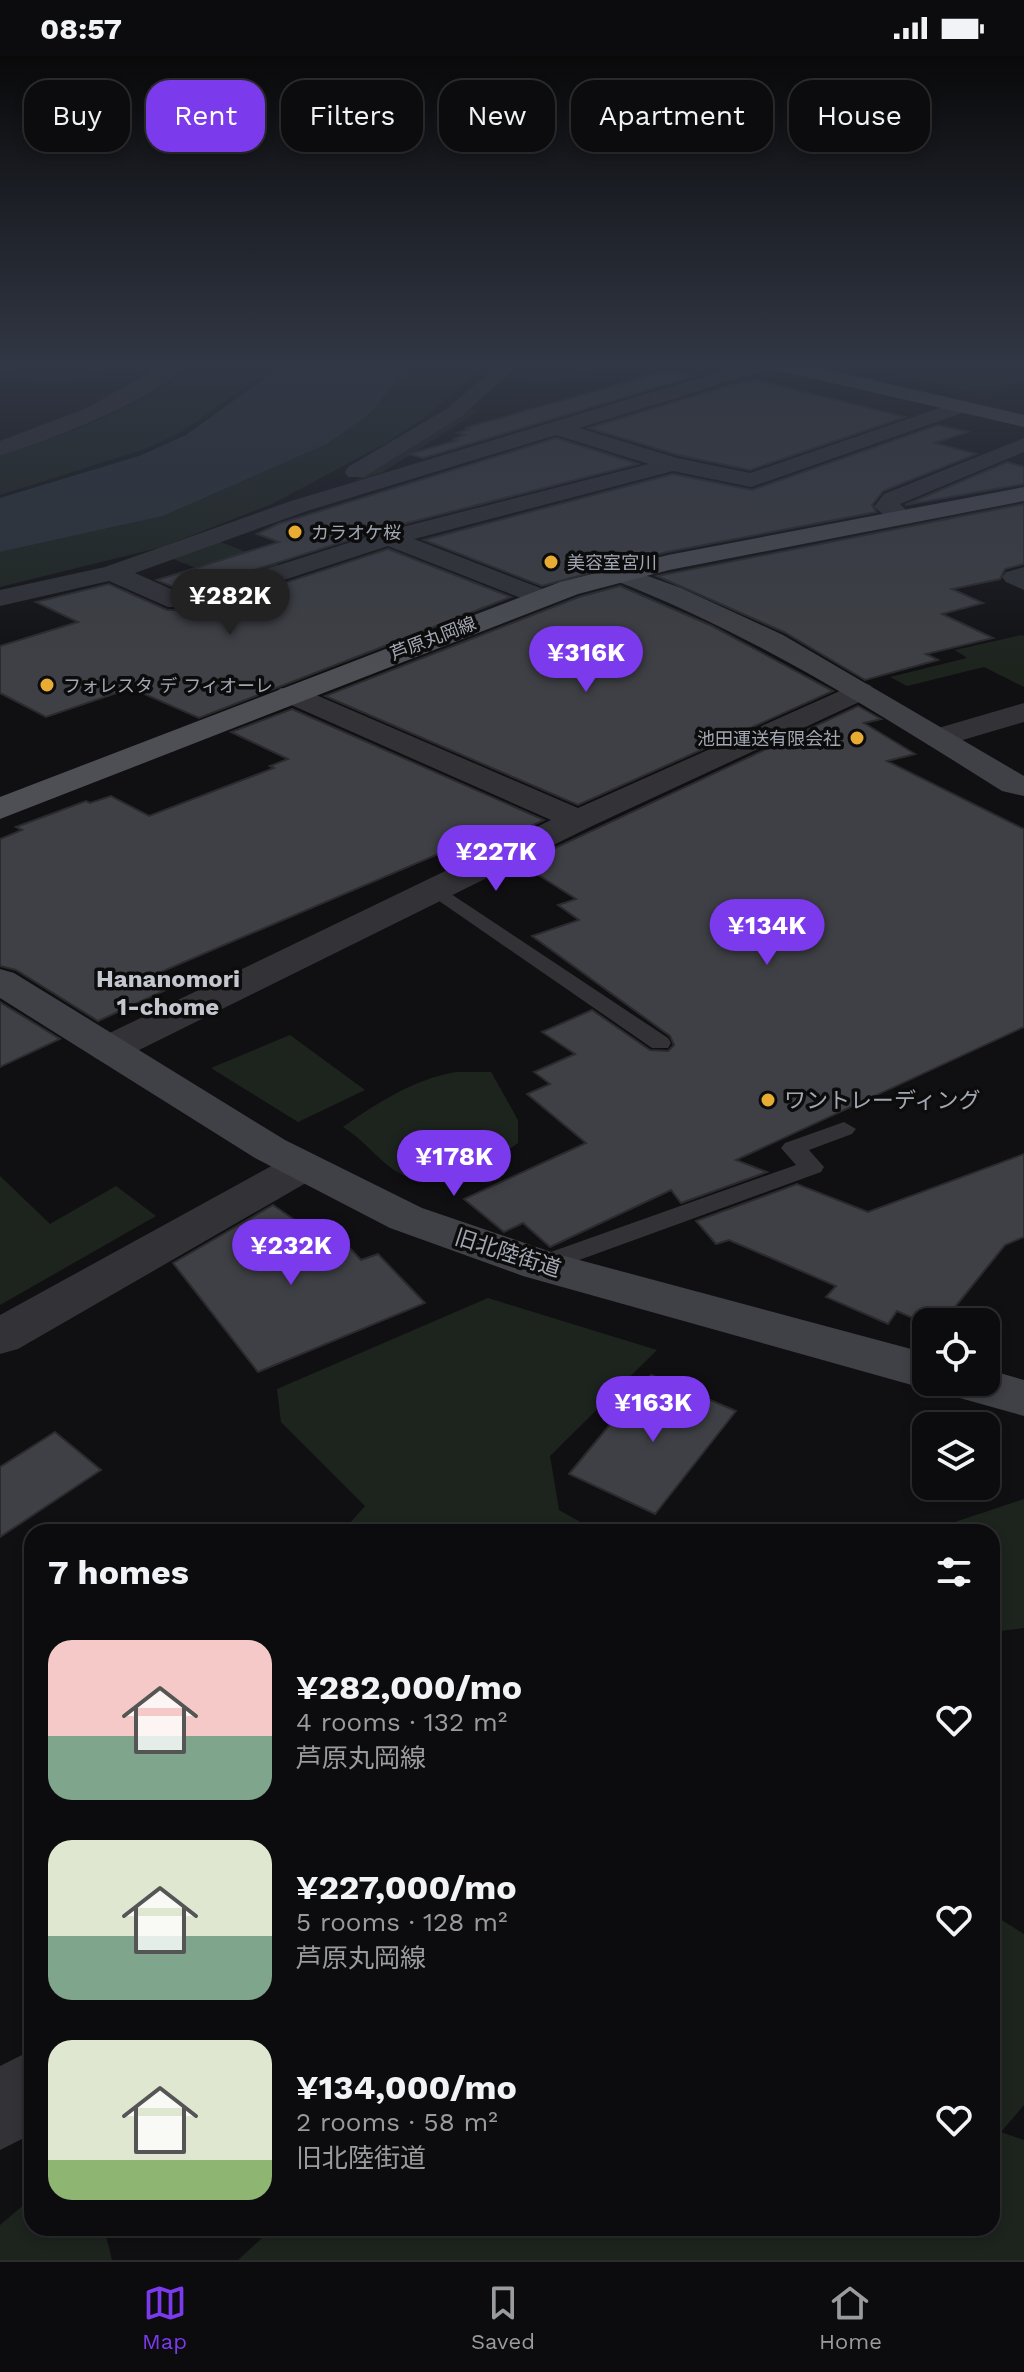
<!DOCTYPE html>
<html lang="en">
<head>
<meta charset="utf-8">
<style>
  :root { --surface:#0c0c0e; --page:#151517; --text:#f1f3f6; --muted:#9a9b9e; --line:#2c2c2e; --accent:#7c3aed }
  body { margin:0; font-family:"Work Sans","Noto Sans JP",sans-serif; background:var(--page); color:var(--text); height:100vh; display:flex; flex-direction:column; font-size:30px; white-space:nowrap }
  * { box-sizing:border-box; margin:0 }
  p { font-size:26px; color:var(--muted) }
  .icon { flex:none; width:44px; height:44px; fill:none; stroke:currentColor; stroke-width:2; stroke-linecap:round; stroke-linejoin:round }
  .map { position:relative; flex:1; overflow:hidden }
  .sheet { position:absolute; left:24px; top:1468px; width:976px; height:712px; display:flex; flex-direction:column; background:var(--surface); border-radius:24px; box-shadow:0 4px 12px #0003,0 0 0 2px var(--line) }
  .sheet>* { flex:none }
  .top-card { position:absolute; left:24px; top:24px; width:976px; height:72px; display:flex; gap:16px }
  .buttons { position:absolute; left:912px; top:1252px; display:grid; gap:16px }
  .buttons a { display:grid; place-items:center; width:88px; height:88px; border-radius:16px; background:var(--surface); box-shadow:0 4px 12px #0003,0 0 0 2px var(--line); font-size:40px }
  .price { position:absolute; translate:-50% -68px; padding:0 18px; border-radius:28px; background:var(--accent); color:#fff; font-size:26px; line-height:52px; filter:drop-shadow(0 2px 4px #0008) }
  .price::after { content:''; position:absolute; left:50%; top:48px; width:24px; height:18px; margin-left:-12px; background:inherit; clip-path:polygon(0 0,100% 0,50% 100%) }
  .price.current { background:#222; color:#fff }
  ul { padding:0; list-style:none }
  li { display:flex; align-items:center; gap:24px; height:200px; padding:0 24px }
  li span { display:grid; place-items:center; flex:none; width:224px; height:160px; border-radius:24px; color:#555 }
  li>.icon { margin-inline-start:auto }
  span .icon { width:96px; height:96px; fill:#fffc; stroke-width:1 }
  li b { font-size:34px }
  h2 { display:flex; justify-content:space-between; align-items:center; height:96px; padding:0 24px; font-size:34px }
  .tag { padding:0 28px; border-radius:24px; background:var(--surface); box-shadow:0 4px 12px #0003,0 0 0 2px var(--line); font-size:28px; line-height:72px }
  .tag.current { background:var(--accent); color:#fff }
  .status { display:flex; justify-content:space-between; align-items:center; height:56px; padding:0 40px; background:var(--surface); direction:ltr }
  .status svg { height:22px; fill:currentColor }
  .tabs { display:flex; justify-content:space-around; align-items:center; height:112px; border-top:2px solid var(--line); background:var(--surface); font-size:22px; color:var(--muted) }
  .tabs a { display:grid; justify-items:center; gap:4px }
  .tabs .current { color:var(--accent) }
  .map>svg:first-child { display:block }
  .green { fill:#1d241e }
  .water { fill:#2b333a }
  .building { fill:#3f4045; stroke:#2b2b2e; stroke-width:2 }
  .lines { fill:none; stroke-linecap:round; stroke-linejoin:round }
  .lane { fill:#323237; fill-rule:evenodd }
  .street { fill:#323237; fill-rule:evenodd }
  .secondary { fill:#404146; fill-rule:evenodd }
  .primary { fill:#4e4f55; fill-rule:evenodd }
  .poi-dot { fill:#e9ac32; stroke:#0c0c0d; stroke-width:3 }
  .labels { text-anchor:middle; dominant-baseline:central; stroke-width:7; stroke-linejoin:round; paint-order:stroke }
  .far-poi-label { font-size:18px; fill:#a2a7b2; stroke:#0c0c0d; text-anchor:start }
  .far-street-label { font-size:18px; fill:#a2a7b2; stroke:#0c0c0d }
  .poi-label { font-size:22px; fill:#a2a7b2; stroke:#0c0c0d; text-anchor:start }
  .street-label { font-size:22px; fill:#a2a7b2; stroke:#0c0c0d }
  .neighbourhood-label { font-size:24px; font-weight:bold; fill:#c3c6ce; stroke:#0c0c0d }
</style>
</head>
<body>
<div class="status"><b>08:57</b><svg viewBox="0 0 49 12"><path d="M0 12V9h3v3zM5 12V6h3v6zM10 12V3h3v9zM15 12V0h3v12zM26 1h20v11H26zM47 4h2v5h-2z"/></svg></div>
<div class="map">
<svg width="1024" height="2204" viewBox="0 0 1024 2204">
  <rect width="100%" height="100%" fill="#101012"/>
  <!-- green -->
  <g class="green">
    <path d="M0,306H171L166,310L106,307L89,319L54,329L0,314Z"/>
    <path d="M200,306H281L183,375L148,392L0,439V398C72,380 139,349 200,306Z"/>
    <path d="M414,306H490L424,362L386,387L272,448L162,491L0,531V496L163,460L327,388L368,358Z"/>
    <path d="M519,306H551L590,316L547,328L507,317Z"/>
    <path d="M937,306H977L1024,317V325L984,339L897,319Z"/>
    <path d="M471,353L479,355L383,416L355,425Z"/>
    <path d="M218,485L287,512L235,528L171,502Z"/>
    <path d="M1021,579L1024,580V631L984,611L907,630L890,621L967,602L955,594Z"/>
    <path d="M290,979L365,1034L298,1066L211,1012Z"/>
    <path d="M456,1016H491L518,1064V1087C480,1115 434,1144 390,1111C373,1098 361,1082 343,1071C377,1047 414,1023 456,1016Z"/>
    <path d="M0,1120L50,1168L116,1130L156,1160L0,1249Z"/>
    <path d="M488,1242L657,1294L550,1400L559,1454L598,1476H342L365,1450L281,1366L277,1333Z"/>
    <path d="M1024,1443V1572L992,1576V1476H925Z"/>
    <path d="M992,1858L1024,1878V2049L1001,2076L1024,2084V2204H238L273,2172H992Z"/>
    <path d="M32,2142V2172H104L112,2204H0V2169Z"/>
  </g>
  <!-- water -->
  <path class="water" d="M287,306H414L368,359L327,388L163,460L0,496V442L139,400L186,379Z"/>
  <!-- building -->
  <g class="building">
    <path d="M669,314L695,320L423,402L409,398L459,384L453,383L465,379L457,377L470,373L465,372Z"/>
    <path d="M756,324L905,361L750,414L678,399L589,372L730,329Z"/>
    <path d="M938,369L968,376L935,387L976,398L883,435L872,449L876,456L667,496L542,530L424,484L673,418L752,434Z"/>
    <path d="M556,382L638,408L391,471H372L368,478L197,532L180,534L157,524L279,486L257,478L278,468Z"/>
    <path d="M1007,406L1024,411V428L905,449Z"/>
    <path d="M1024,448V508L1005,513L1000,523L952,533L983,547L942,558L993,582L926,598L938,604L865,624L784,576L657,520Z"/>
    <path d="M388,493L511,541L199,662L131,632L46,661L0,637V590L78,566L36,546L109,528L167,554H202Z"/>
    <path d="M620,530L712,570L833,635L578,749L325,640L579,541Z"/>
    <path d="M858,650L881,663L864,667L915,698L887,705L1024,773V971L736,1104L767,1116L681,1147L671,1134L550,1191L523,1167L504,1176L464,1143L586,1087L527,1038L550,1028L534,1016L575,998L542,976L592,954L650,994L668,995L674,989L670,980L532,880L579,864L558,849L576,843L521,808Z"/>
    <path d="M292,653L544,764L491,789L478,781L163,915L170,932L98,965L16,914L0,910V783L22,774L16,771L86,745L90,747L111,740L149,760L274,712L270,710L288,703L231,676Z"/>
    <path d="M0,946L60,983L0,1011Z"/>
    <path d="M1024,1098V1181L1005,1189L943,1266L926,1268L897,1255L888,1268L826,1241L836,1230L729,1184L716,1188L696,1165L797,1128L868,1156Z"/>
    <path d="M273,1149L305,1171L324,1164L361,1204L378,1198L425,1247L258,1316L173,1207Z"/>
    <path d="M651,1319L736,1355L655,1458L569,1418Z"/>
    <path d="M55,1376L101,1414L0,1481V1411Z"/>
  </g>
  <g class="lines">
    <!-- lane -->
    <g class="lane">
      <path d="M436,828L668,982L671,987L668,992H652L429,838L426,834Z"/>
      <path d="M844,1066L856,1073L852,1078L809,1094L824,1111L821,1116L549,1215H531L527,1209L531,1203L796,1109L781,1092L785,1087Z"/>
    </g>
    <!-- street -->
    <g class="street">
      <path d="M168,306H191C161,341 46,387 0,399V385L87,352Z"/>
      <path d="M501,306H522L462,360L364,421H348L345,416L348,411L448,352Z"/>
      <path d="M752,306L780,307L777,311L579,372L677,402L750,417L954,347H968L971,351L968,355L751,431L673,415L414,483L548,535L552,541L548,547L539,549L388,490L201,551H168L109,525L0,550V534L105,511L291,445ZM556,379L649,408L391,474H372L370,480L198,535L180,537L135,517L307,455Z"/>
      <path d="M1024,382V396L900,448L913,461L909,466H893L874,451L884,438Z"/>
      <path d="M1024,511V534L1006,526L1002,521L1006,516Z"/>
      <path d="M860,626L870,629L875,635L870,641L590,771L123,1002L109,1005L95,1002L89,993L95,984L551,764L280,644L275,638L280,632H300L578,752Z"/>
      <path d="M1024,647V666L939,691L928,689L924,682L928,675Z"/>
      <path d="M302,1098L318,1102L324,1111L318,1120L18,1293L0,1298V1259L286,1102Z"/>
      <path d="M32,1994V2078L0,2094V2010Z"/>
    </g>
    <!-- secondary -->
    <g class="secondary">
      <path d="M620,510L681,532L783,579L1024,720V740L1002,735C875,655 751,577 611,523L607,518L611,513Z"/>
      <path d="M0,913L14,917L285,1084L422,1152L557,1198L926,1297V1326H986V1313L1024,1324V1360L949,1339L943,1328L926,1333L523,1220L390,1172L255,1102L0,942Z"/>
    </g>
    <!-- primary -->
    <g class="primary">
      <path d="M758,306H794L1024,359V371L767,312Z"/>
      <path d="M1024,431V445L669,514L578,538L0,763V741L560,526L668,499Z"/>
    </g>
  </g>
  <!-- sky -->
  <linearGradient id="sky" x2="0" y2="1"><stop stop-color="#09090a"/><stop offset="0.5" stop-color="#313744"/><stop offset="1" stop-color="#313744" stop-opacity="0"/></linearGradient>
  <rect width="1024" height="615" fill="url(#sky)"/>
  <!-- markers -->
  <g class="poi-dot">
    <circle cx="295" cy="476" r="8"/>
    <circle cx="551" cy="506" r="8"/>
    <circle cx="47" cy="629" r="8"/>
    <circle cx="857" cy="682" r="8"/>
    <circle cx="768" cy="1044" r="8"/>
  </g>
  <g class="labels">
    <!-- far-poi labels -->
    <g class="far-poi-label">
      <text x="311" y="476">カラオケ桜</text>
      <text x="567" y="506">美容室宮川</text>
      <text x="63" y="629">フォレスタ デ フィオーレ</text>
      <text x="841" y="682" text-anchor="end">池田運送有限会社</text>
    </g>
    <!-- far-street labels -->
    <g class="far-street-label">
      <text transform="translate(433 582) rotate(-21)">芦原丸岡線</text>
    </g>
    <!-- poi labels -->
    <g class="poi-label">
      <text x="784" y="1044">ワントレーディング</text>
    </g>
    <!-- street labels -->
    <g class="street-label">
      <text transform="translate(508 1197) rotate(18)">旧北陸街道</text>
    </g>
    <!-- neighbourhood labels -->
    <g class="neighbourhood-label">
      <text x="168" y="923">Hananomori<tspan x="168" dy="28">1-chome</tspan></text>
    </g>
  </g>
</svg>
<div class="buttons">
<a><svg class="icon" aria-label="locate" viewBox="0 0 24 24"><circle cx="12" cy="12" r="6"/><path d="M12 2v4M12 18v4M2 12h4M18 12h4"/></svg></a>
<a><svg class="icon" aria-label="layers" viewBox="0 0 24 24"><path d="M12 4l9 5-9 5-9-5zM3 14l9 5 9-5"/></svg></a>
</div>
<b class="price current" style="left:230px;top:581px">¥282K</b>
<b class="price" style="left:586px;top:638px">¥316K</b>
<b class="price" style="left:496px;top:837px">¥227K</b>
<b class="price" style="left:767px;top:911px">¥134K</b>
<b class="price" style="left:454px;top:1142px">¥178K</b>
<b class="price" style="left:291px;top:1231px">¥232K</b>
<b class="price" style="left:653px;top:1388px">¥163K</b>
<div class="top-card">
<a class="tag">Buy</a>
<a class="tag current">Rent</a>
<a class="tag">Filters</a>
<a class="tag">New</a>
<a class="tag">Apartment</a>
<a class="tag">House</a>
</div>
<section class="sheet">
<h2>7 homes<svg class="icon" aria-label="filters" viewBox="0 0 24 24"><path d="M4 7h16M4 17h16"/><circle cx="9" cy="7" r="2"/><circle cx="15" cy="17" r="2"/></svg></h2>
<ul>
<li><span style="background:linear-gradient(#f6c9c9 60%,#7fa58c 0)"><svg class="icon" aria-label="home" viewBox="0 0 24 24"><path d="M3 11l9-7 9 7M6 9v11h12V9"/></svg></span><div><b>¥282,000/mo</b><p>4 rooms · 132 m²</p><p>芦原丸岡線</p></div><svg class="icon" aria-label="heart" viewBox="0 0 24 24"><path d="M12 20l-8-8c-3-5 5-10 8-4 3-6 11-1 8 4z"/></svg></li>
<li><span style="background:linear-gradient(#dfe7d0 60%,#7fa58c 0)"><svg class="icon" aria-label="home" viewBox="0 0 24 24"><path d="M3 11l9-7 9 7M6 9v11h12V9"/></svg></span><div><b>¥227,000/mo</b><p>5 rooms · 128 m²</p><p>芦原丸岡線</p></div><svg class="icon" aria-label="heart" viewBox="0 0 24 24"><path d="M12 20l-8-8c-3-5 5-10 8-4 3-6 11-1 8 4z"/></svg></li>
<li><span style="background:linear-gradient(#dfe7d0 75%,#8fb573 0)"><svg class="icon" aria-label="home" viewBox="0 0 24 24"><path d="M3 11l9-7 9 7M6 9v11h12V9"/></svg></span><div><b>¥134,000/mo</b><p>2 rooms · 58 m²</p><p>旧北陸街道</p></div><svg class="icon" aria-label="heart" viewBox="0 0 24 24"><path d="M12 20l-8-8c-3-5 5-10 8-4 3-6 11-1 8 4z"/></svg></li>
</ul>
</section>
</div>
<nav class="tabs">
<a class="current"><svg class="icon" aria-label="map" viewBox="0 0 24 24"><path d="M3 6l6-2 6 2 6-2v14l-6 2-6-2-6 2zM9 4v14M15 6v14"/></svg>Map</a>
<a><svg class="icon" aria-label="saved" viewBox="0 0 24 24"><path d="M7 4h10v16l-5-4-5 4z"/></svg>Saved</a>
<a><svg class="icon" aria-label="home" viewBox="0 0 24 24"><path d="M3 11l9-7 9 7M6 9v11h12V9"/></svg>Home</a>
</nav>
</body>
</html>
